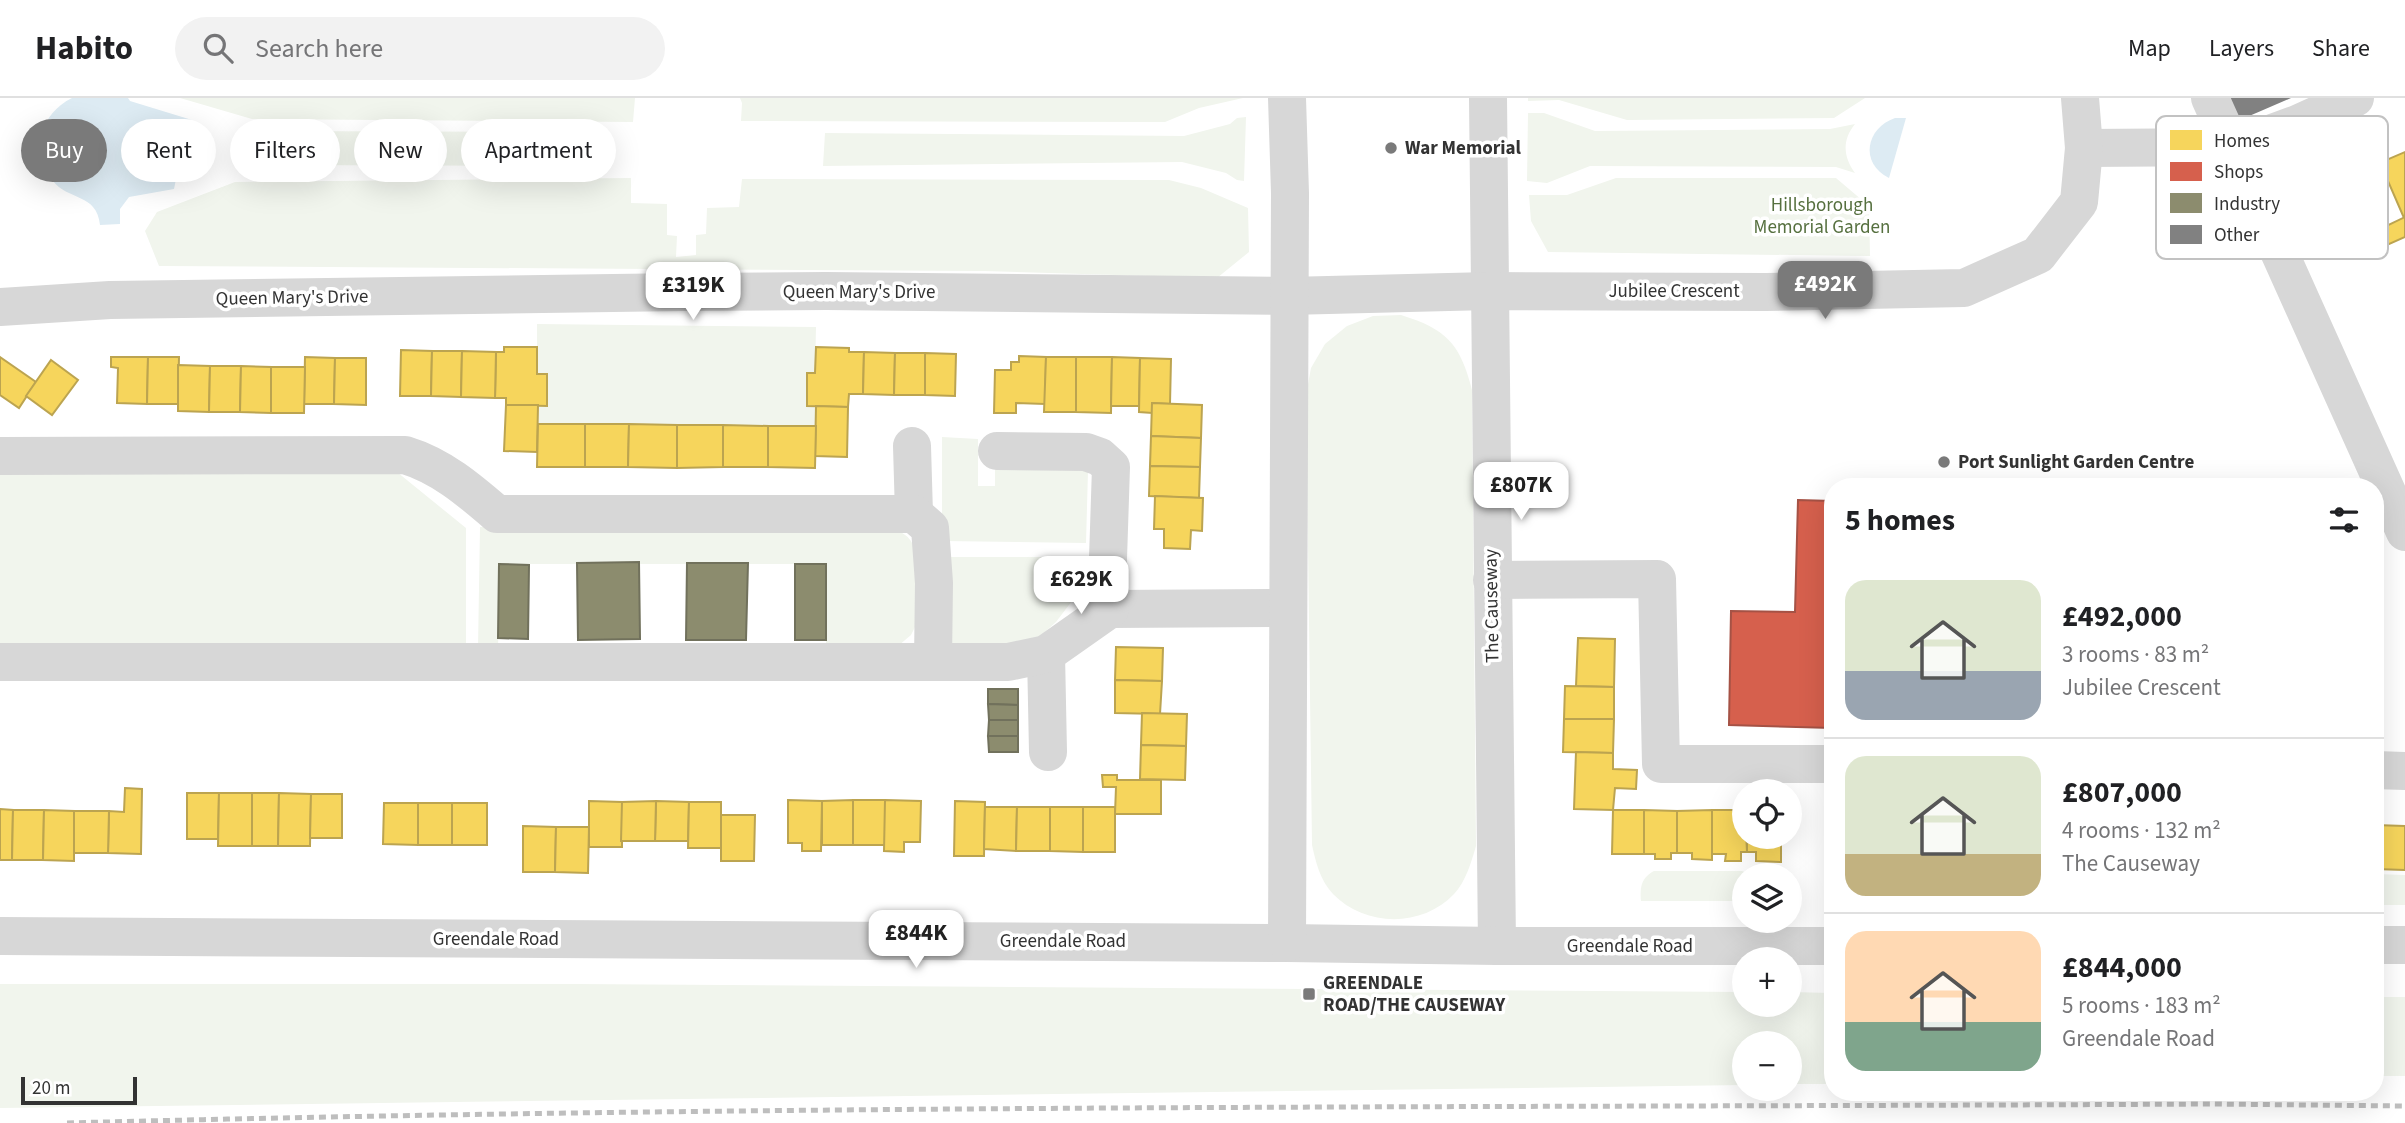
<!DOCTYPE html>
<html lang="en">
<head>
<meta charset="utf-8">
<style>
  :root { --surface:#fff; --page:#f2f2f2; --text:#202124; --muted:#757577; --line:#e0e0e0; --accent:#7a7a7a }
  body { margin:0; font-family:"Source Sans 3",sans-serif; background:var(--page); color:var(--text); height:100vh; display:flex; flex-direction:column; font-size:26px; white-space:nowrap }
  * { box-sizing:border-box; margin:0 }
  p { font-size:23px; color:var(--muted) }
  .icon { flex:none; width:38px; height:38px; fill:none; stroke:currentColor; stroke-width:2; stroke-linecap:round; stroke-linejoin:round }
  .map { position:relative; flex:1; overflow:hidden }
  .drawer { position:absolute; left:1824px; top:380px; width:560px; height:623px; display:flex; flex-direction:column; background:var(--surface); border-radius:28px; box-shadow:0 7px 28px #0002 }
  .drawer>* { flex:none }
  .guide { position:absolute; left:21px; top:21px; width:665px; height:63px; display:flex; gap:14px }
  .buttons { position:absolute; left:1732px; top:681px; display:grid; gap:14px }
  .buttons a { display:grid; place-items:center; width:70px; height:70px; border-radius:50%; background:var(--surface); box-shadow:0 7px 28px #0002; font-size:35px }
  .scale { position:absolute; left:21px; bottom:18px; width:116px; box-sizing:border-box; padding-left:7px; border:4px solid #333; border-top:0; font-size:19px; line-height:24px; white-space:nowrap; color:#333; -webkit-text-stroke:5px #fff; paint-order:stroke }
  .price { position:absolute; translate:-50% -60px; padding:0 16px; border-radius:14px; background:#fff; color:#222; font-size:23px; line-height:46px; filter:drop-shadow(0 2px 4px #0008) }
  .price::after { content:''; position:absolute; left:50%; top:42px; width:21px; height:16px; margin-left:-10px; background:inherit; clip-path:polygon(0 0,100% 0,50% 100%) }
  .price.active { background:var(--accent); color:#fff }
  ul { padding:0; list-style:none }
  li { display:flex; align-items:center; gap:21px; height:175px; padding:0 21px }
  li+li { border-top:2px solid var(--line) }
  li span { display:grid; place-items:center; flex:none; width:196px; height:140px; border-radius:21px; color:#555 }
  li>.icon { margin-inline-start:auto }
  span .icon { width:84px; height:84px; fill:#fffc; stroke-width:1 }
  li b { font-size:30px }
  h2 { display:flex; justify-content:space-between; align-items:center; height:84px; padding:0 21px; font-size:30px }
  .chip { padding:0 24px; border-radius:32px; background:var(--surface); box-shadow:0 7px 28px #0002; font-size:24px; line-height:63px }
  .chip.active { background:var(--accent); color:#fff }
  header { display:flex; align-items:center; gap:42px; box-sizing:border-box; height:98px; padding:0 35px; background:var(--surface); border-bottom:2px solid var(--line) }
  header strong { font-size:33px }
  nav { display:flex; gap:38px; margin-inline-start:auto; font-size:24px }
  .search { width:490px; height:63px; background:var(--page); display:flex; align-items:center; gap:18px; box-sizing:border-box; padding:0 24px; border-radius:38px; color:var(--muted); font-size:26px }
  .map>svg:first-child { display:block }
  .green { fill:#f1f5ed }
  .water { fill:#ddebf3 }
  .homes { fill:#f6d55c; stroke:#bca450; stroke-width:2 }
  .shops { fill:#d6604d; stroke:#a55245; stroke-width:2 }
  .industry { fill:#8c8c6e; stroke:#71715c; stroke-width:2 }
  .building { fill:#818181 }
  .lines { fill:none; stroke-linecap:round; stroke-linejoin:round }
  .minor { stroke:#d7d7d7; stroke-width:38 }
  .rail { stroke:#bebebe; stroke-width:5; stroke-dasharray:7 5; stroke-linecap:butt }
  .poi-dot { fill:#7a7a7a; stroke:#fff; stroke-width:2.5 }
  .labels { text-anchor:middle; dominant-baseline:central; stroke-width:7; stroke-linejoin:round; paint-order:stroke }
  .poi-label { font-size:19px; font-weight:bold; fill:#333; stroke:#fff; text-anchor:start }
  .park-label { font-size:19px; fill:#56703f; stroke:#fff }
  .street-label { font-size:19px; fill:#333; stroke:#fff }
  .key { fill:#fff; stroke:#c2c2c2; stroke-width:2 }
  .key-label { font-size:19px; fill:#333 }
</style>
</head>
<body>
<header>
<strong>Habito</strong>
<div class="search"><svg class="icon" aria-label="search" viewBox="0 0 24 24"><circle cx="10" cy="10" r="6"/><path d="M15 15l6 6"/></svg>Search here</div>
<nav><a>Map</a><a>Layers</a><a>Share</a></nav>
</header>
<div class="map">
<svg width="2405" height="1025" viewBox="0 0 2405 1025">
  <rect width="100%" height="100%" fill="#fff"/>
  <!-- green -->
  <g class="green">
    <path d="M180,0H635L633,24L252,21Z"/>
    <path d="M740,0H1243L1199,10L1165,24L741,23L742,5Z"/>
    <path d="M1528,0H1865L1834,20L1627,22L1559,2L1528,3Z"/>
    <path d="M1528,15H1544L1595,33L1830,31L1855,26C1842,42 1843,58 1855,75L1836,69L1590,68L1547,85L1527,83Z"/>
    <path d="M1246,19L1244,83L1237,82L1226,75L1182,64L823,68L825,35L1184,38L1230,26L1237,20Z"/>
    <path d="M239,33L554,34L553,68L239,67Z"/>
    <path d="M631,80V105L667,106V137L677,138L676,159L696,157V137L706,136L707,110L739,109L742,81L1169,82L1201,90L1248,110L1249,154L1217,180L984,173L159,168L145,133L157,114L235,84Z"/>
    <path d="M1616,80H1836L1869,108L1870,158L1548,154L1531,123L1529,97H1567Z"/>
    <path d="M1401,217C1446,231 1460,245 1472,292L1476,748C1471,765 1466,783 1454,796C1422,830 1365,829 1333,796C1320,782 1316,765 1312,747L1306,297L1311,270L1325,246L1347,228L1373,218Z"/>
    <path d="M537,226L816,229L815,275L807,276V308H816V328L538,326V307H547V277L537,276Z"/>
    <path d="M942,339L978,341V388H995V366L1088,373L1086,445L942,443Z"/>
    <path d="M0,372L397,374L466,430V550L0,548Z"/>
    <path d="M480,429L885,430C901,433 910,436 915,452V529L911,537L898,548L826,551L825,466H500L498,551L478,550Z"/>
    <path d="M943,459H1075V499L1056,524L1038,540L1016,550L953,547L943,535Z"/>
    <path d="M1654,773H1742L1751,777H1745V803H1641C1640,789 1641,780 1654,773Z"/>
    <path d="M2375,776L2405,777V807H2375Z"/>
    <path d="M0,886H575L1745,894V906H1790V894L1832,895V986H1790V945H1745V987L0,1010Z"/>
    <rect x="2375" y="899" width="30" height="79"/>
  </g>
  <!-- water -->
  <g class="water">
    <path d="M72,0H128L130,3L192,22L189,44L192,77L176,81L174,91L129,99L120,111V126L100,127C97,95 68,103 52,82C29,53 41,15 72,0Z"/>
    <path d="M1895,20H1906L1889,80C1859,65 1866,30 1895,20Z"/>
  </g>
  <!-- homes -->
  <g class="homes">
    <path d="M2405,54V119L2404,120L2388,83L2364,94L2356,75Z"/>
    <path d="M2405,119V139L2387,147L2380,131Z"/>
    <path d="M504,249H537V276H547V308L506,307V300H495L496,254H504Z"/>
    <path d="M816,249L849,250V254H864L863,296H849L848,309L807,308V275H815Z"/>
    <path d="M401,252L432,253L431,298H400Z"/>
    <path d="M432,253H462L461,299L431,298Z"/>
    <path d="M462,253L496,254L495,300L461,299Z"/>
    <path d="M864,254L895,255L894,297L863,296Z"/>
    <path d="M895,255H925V297H894Z"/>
    <path d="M925,255L956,256L955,298L925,297Z"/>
    <path d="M1019,258L1046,259L1045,306L1016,305V315H994L995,272H1011V264H1019Z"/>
    <path d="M0,259L36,284L19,310L0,297Z"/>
    <path d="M111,259H148L147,306L117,305L118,270L111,269Z"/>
    <path d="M148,259H179L178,306H147Z"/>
    <path d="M305,259L335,260L334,306H304Z"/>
    <path d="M1046,259H1076V314H1044Z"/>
    <path d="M1076,259H1112L1111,315L1076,314Z"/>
    <path d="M1112,259L1140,260L1139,308H1111Z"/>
    <path d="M335,260H366V307L334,306Z"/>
    <path d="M1140,260L1171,261L1170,306L1152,305V315L1139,314Z"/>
    <path d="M51,262L78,282L52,317L26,298Z"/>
    <path d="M178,267L210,268L209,314L178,313Z"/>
    <path d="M210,268H241L240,314H209Z"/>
    <path d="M241,268L271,269V315L240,314Z"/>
    <path d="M271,269H305L304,315H271Z"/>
    <path d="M1152,305L1202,307L1201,340L1151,338Z"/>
    <path d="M506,307H538L537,354L504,353Z"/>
    <path d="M816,308L848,309L847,359L815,358Z"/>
    <path d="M538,326H585V369H537Z"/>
    <path d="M585,326H629L628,369H585Z"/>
    <path d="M629,326L677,327V370L628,369Z"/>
    <path d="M677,327H723V369L677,370Z"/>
    <path d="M723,327L768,328V369H723Z"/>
    <path d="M768,328H816L815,370L768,369Z"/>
    <path d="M1151,338L1201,340L1200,369L1150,368Z"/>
    <path d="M1150,368L1200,369L1199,400L1149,398Z"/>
    <path d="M1155,398L1203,400L1202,433L1191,432L1190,451L1164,450V431H1154Z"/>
    <path d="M1578,540L1615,541L1614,589L1576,588Z"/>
    <path d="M1116,549L1163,550L1162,583L1115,582Z"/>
    <path d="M1115,582L1162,583L1160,616L1115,615Z"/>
    <path d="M1565,588L1614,589V621H1564Z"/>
    <path d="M1142,615L1187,616L1186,648L1141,647Z"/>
    <path d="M1564,621H1614L1613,655L1563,654Z"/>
    <path d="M1141,647L1186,648L1185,682L1140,681Z"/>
    <path d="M1576,654L1613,655V671L1637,672L1636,691L1615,690L1613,712L1574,711Z"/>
    <path d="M1102,677H1117V682H1161V716H1115L1116,689H1103Z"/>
    <path d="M125,690L142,691L141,756L108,755L109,713L124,714Z"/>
    <path d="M187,695H219L218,741H187Z"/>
    <path d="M219,695H252V748H218Z"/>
    <path d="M252,695H279L278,748H252Z"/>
    <path d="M279,695L311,696L310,748H278Z"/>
    <path d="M311,696H342V740H310Z"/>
    <path d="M788,702L822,703L821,753H802V745H788Z"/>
    <path d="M853,702V747H822V703Z"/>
    <rect x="853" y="702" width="32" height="45"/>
    <path d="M885,702L921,703L920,744H904V754L884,753Z"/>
    <path d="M589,703L622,704V749H589Z"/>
    <path d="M656,703L689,704L688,743H655Z"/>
    <path d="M656,703L655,743H621L622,704Z"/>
    <path d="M955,703L985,704L984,758H954Z"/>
    <path d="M689,704H721V750H688Z"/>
    <path d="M384,705H418V747L383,746Z"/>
    <rect x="418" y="705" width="34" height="42"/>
    <rect x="452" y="705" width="35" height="42"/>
    <path d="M985,709H1017L1016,753L984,751Z"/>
    <path d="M1017,709H1050V753H1016Z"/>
    <path d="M1050,709H1083V754L1050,753Z"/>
    <rect x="1083" y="709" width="32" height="45"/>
    <path d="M0,711L13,712L12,762H0Z"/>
    <path d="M13,712H44L43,762H12Z"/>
    <path d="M44,712L74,713V763L43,762Z"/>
    <path d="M1613,712H1644V756H1612Z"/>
    <path d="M1644,712L1677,713V755H1671V761H1655V756H1644Z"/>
    <path d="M1712,712V762L1692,761V755H1677V713Z"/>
    <path d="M1712,712H1745L1747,754H1741V763H1725L1726,756H1712Z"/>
    <path d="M74,713H109L108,755H74Z"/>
    <path d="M721,717H755L754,763H721Z"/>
    <path d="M2375,727L2405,728V772L2375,771Z"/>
    <path d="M523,728L556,729L555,774H523Z"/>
    <path d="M556,729H589L588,775L555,774Z"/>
    <path d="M1747,738H1781V764L1756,763V754H1747Z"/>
  </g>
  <!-- shops -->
  <path class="shops" d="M1798,402L1832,403V630L1729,627L1731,513L1795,514Z"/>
  <!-- industry -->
  <g class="industry">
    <path d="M639,464L640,541L578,542L577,465Z"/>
    <path d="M687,465H748L746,542H686Z"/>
    <path d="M499,466L529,467L528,541L498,540Z"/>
    <rect x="795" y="466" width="31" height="76"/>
    <path d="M988,591H1018V607L988,606Z"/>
    <path d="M988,606L1018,607V622H989Z"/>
    <path d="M989,622H1018V638H988Z"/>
    <path d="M988,638H1018V654H989Z"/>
  </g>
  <!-- building -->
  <path class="building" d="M2222,0H2291L2233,25Z"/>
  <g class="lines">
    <!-- minor -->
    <g class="minor">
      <path d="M1488,0L1497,848"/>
      <path d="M2210,0L2405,434"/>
      <path d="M2084,50L2234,49L2297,26L2355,0"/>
      <path d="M0,209L110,202L683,194L826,193L1288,198L1489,193L1766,194L1964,190L2038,157L2079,104L2084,50L2080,0"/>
      <path d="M912,348L914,416"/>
      <path d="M997,353L1086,354L1100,359L1111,369L1108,461L1110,511L1288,510"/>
      <path d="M0,358L405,357C441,368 468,391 497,416H914L930,430L934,485L933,563"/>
      <path d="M1492,482L1657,481L1661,666H1832"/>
      <path d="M1046,556L1048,654"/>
      <path d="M0,564H1008L1046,556L1110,511"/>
      <path d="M2375,672L2405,673"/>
      <path d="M0,838L1287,845L1497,848H1832"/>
      <path d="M1287,845L1290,95L1287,0"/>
      <path d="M2375,847H2405"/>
    </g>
    <!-- rail -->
    <path class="rail" d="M67,1025C782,1006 1497,1010 2212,1006L2405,1008"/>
  </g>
  <!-- markers -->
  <g class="poi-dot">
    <circle cx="1391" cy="50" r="7"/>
    <circle cx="1944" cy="364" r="7"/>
    <rect x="1302" y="889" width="14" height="14" rx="3.5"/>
  </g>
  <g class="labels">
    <!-- poi labels -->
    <g class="poi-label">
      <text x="1405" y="50">War Memorial</text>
      <text x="1958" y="364">Port Sunlight Garden Centre</text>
      <text x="1323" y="885">GREENDALE<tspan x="1323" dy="22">ROAD/THE CAUSEWAY</tspan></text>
    </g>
    <!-- park labels -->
    <g class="park-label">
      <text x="1822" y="107">Hillsborough<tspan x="1822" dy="22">Memorial Garden</tspan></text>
    </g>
    <!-- street labels -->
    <g class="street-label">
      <text x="1674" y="193">Jubilee Crescent</text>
      <text x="859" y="194">Queen Mary's Drive</text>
      <text transform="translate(292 200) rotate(-1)">Queen Mary's Drive</text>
      <text transform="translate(1492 508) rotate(-91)">The Causeway</text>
      <text x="496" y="841">Greendale Road</text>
      <text x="1063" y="843">Greendale Road</text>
      <text x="1630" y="848">Greendale Road</text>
    </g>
  </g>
  <!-- legend -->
  <rect x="2156" y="18" width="232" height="143" rx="10" class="key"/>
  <rect x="2170" y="32" width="32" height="20" fill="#f6d55c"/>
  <rect x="2170" y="64" width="32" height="19" fill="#d6604d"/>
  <rect x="2170" y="95" width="32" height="20" fill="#8c8c6e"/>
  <rect x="2170" y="127" width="32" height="19" fill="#818181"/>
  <g class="key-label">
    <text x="2214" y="49">Homes</text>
    <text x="2214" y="80">Shops</text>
    <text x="2214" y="112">Industry</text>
    <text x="2214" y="143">Other</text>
  </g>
</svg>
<div class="buttons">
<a><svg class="icon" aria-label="locate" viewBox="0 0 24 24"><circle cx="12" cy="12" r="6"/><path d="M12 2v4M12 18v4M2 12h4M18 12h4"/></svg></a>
<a><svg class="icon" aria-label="layers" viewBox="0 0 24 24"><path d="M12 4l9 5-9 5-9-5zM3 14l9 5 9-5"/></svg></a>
<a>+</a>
<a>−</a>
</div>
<div class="scale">20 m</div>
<b class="price active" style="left:1825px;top:223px">£492K</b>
<b class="price" style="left:693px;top:224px">£319K</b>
<b class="price" style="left:1521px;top:424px">£807K</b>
<b class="price" style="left:1081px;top:518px">£629K</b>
<b class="price" style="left:916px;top:872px">£844K</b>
<div class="guide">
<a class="chip active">Buy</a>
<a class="chip">Rent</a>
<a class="chip">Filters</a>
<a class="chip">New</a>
<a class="chip">Apartment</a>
</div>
<section class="drawer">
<h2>5 homes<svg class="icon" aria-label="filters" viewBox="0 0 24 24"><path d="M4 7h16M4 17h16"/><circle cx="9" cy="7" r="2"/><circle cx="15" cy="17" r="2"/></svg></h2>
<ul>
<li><span style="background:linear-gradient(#dfe7d0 65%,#9aa5b1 0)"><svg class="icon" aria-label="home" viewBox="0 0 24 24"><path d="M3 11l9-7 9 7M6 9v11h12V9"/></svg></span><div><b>£492,000</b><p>3 rooms · 83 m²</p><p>Jubilee Crescent</p></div></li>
<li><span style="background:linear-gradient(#dfe7d0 70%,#c2b280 0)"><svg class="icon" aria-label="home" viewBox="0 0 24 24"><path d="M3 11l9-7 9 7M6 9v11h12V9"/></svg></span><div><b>£807,000</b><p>4 rooms · 132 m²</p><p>The Causeway</p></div></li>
<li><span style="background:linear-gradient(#ffd9b3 65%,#7fa58c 0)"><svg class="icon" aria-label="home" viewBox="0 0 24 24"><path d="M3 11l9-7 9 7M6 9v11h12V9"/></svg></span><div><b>£844,000</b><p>5 rooms · 183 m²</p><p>Greendale Road</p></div></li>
</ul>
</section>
</div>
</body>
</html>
